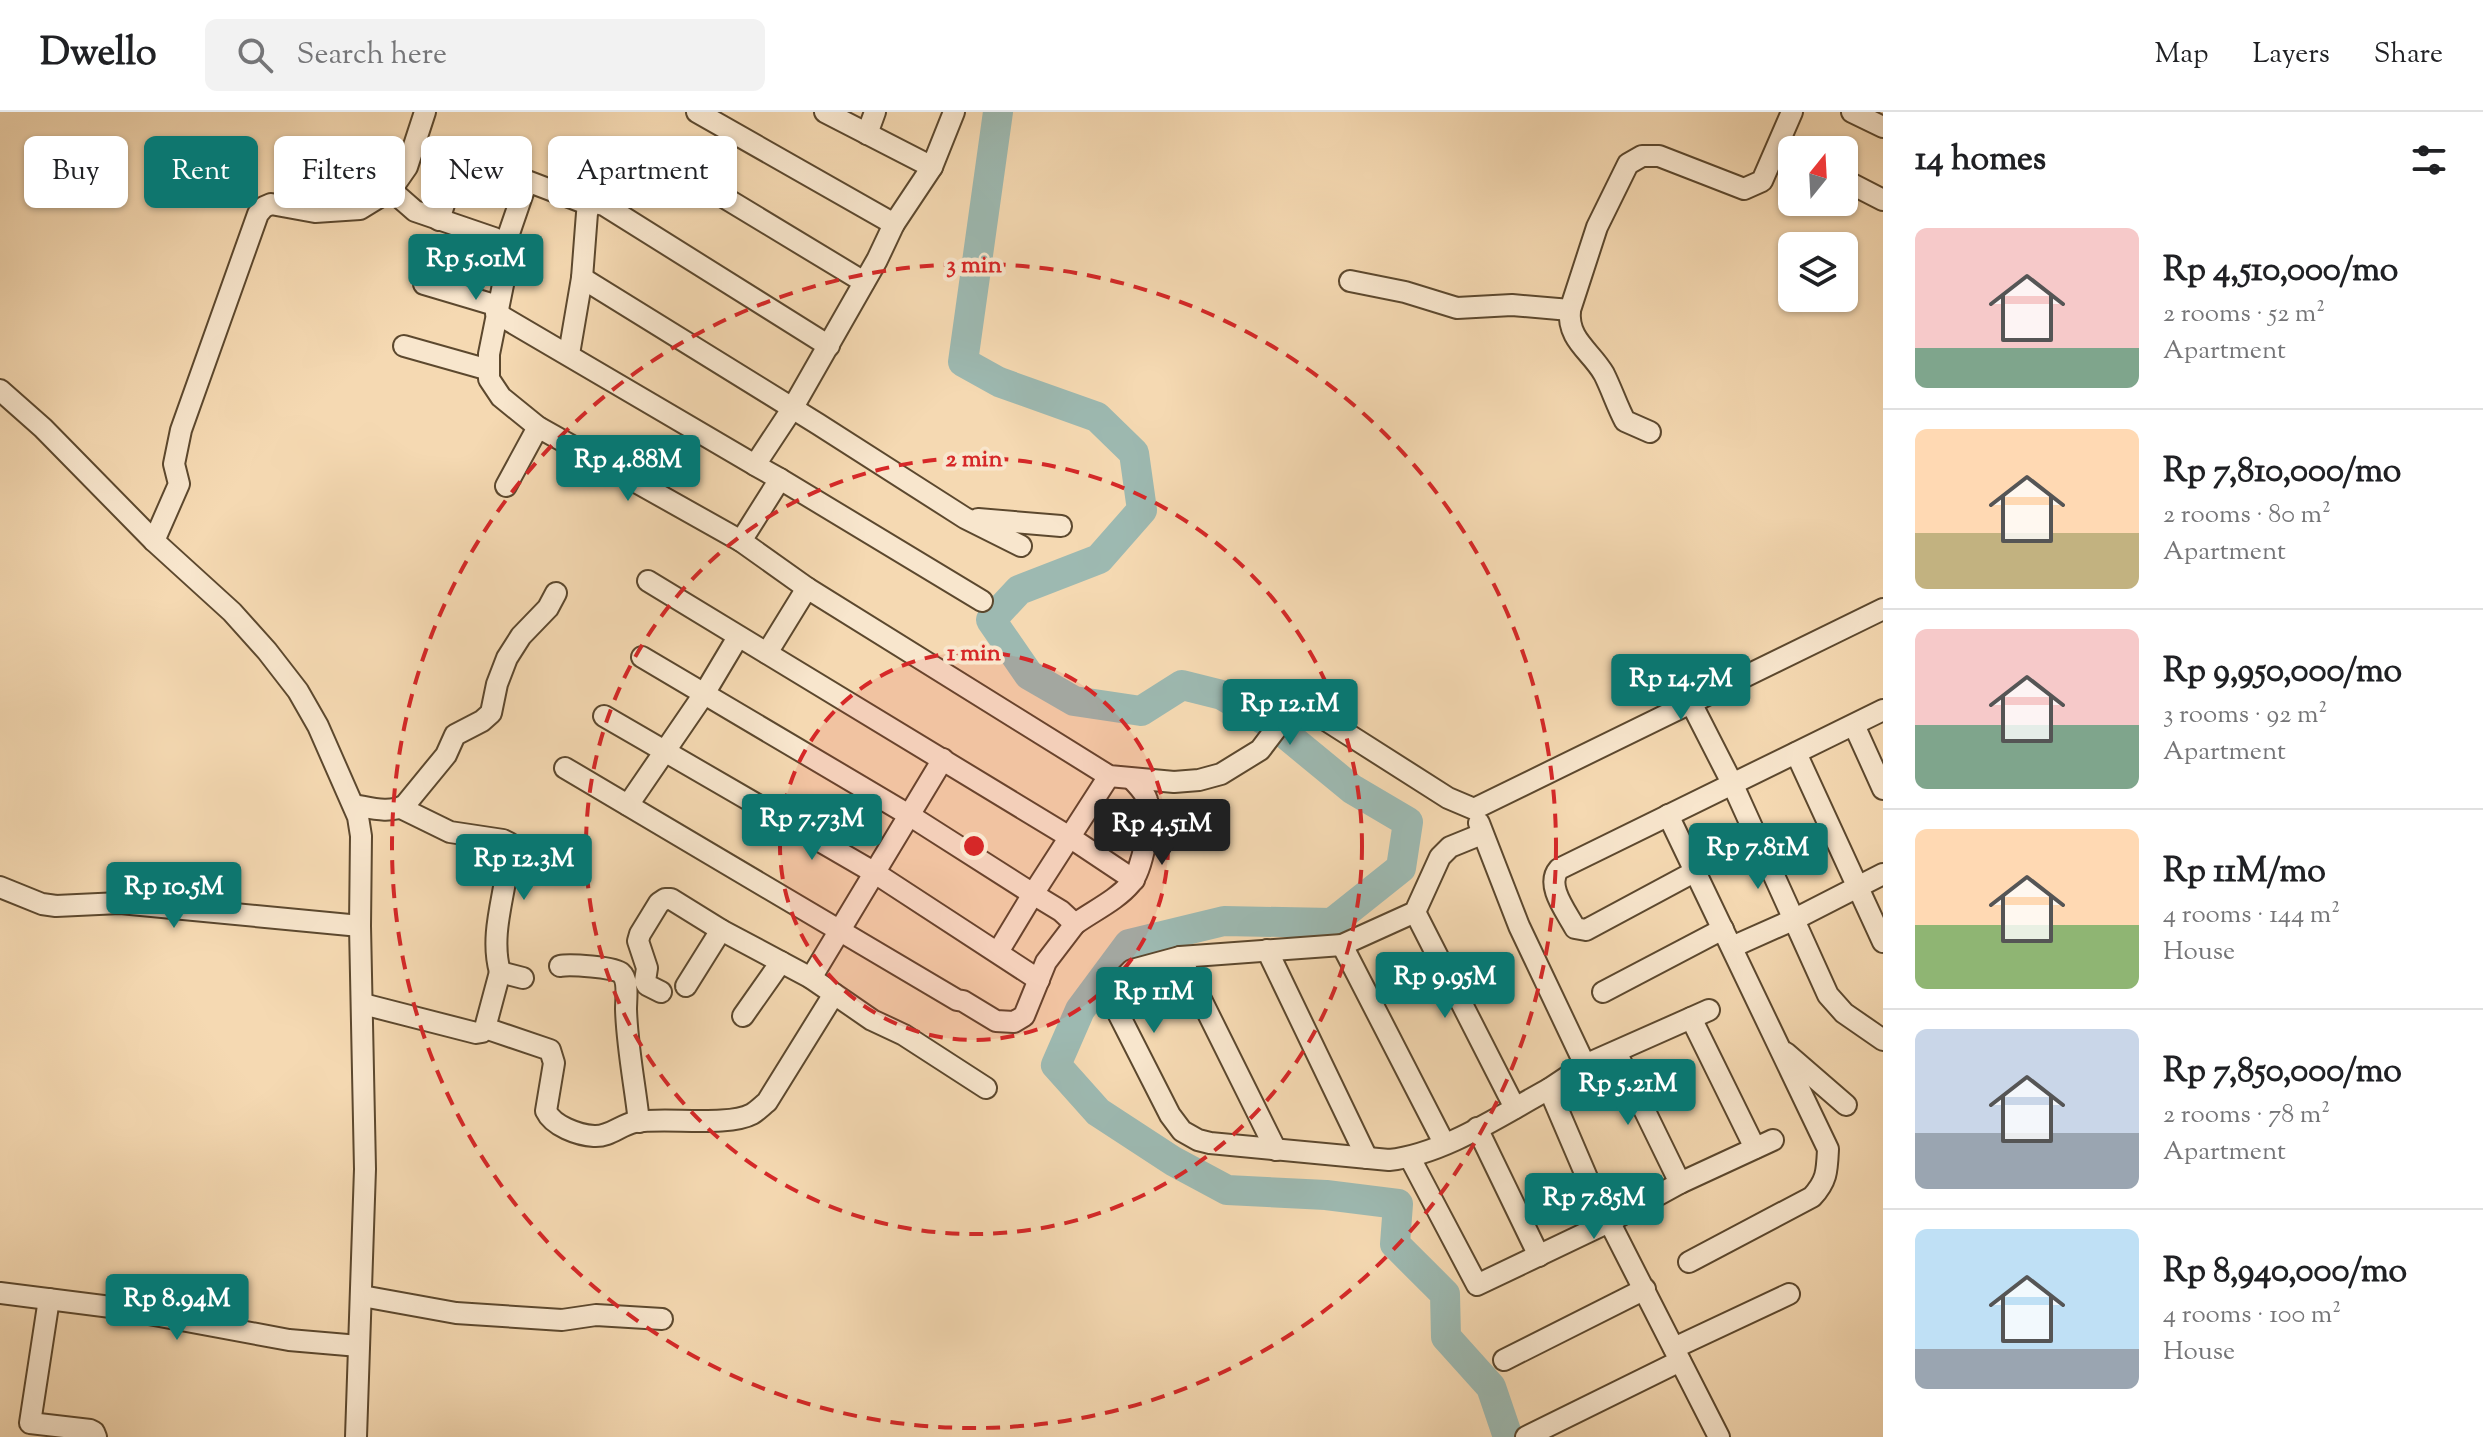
<!DOCTYPE html>
<html lang="en">
<head>
<meta charset="utf-8">
<style>
  :root { --surface:#fff; --page:#f2f2f2; --text:#202124; --muted:#757577; --line:#e0e0e0; --accent:#0f766e }
  body { margin:0; font-family:"Sorts Mill Goudy",serif; background:var(--page); color:var(--text); height:100vh; display:flex; flex-direction:column; font-size:30px; white-space:nowrap }
  * { box-sizing:border-box; margin:0 }
  p { font-size:26px; color:var(--muted) }
  .icon { flex:none; width:44px; height:44px; fill:none; stroke:currentColor; stroke-width:2; stroke-linecap:round; stroke-linejoin:round }
  .map { position:relative; flex:1; overflow:hidden }
  .details { display:flex; flex-direction:column; background:var(--surface); width:600px }
  .details>* { flex:none }
  .hud { position:absolute; left:24px; top:24px; width:760px; height:72px; display:flex; gap:16px }
  .needle { width:52px; rotate:18deg }
  .tools { position:absolute; left:1778px; top:24px; display:grid; gap:16px }
  .tools a { display:grid; place-items:center; width:80px; height:80px; border-radius:12px; background:var(--surface); box-shadow:0 2px 6px #0004; font-size:40px }
  .price { position:absolute; translate:-50% -68px; padding:0 18px; border-radius:8px; background:var(--accent); color:#fff; font-size:26px; line-height:52px; filter:drop-shadow(0 2px 4px #0008) }
  .price::after { content:''; position:absolute; left:50%; top:48px; width:24px; height:18px; margin-left:-12px; background:inherit; clip-path:polygon(0 0,100% 0,50% 100%) }
  .price.current { background:#222; color:#fff }
  ul { padding:0; list-style:none }
  li { display:flex; align-items:center; gap:24px; height:200px; padding:0 32px }
  li+li { border-top:2px solid var(--line) }
  li span { display:grid; place-items:center; flex:none; width:224px; height:160px; border-radius:12px; color:#555 }
  li>.icon { margin-inline-start:auto }
  span .icon { width:96px; height:96px; fill:#fffc; stroke-width:1 }
  li b { font-size:34px }
  h2 { display:flex; justify-content:space-between; align-items:center; height:96px; padding:0 32px; font-size:34px }
  .tag { padding:0 28px; border-radius:12px; background:var(--surface); box-shadow:0 2px 6px #0004; font-size:28px; line-height:72px }
  .tag.current { background:var(--accent); color:#fff }
  header { display:flex; align-items:center; gap:48px; box-sizing:border-box; height:112px; padding:0 40px; background:var(--surface); border-bottom:2px solid var(--line) }
  header strong { font-size:38px }
  nav { display:flex; gap:44px; margin-inline-start:auto; font-size:28px }
  .search { width:560px; height:72px; background:var(--page); display:flex; align-items:center; gap:20px; box-sizing:border-box; padding:0 28px; border-radius:12px; color:var(--muted); font-size:30px }
  main { display:flex; flex:1; min-height:0 }
  .map>svg:first-child { display:block }
  .lines { fill:none; stroke-linecap:round; stroke-linejoin:round }
  .river { stroke:#9db9b1; stroke-width:30 }
  .minor-casing { stroke:#5c482e; stroke-width:24 }
  .minor { stroke:#f8e6cd; stroke-width:20 }
  .ring { fill:none; stroke:#d62828; stroke-width:4; stroke-dasharray:14 10 }
  .centre { fill:#d62828; stroke:#f8e6cd; stroke-width:4 }
  .ring-label { font-size:24px; text-anchor:middle; font-weight:bold; fill:#d62828; stroke:#f8e6cd; stroke-width:8; stroke-linejoin:round; paint-order:stroke }
</style>
</head>
<body>
<header>
<strong>Dwello</strong>
<div class="search"><svg class="icon" aria-label="search" viewBox="0 0 24 24"><circle cx="10" cy="10" r="6"/><path d="M15 15l6 6"/></svg>Search here</div>
<nav><a>Map</a><a>Layers</a><a>Share</a></nav>
</header>
<main>
<div class="map">
<svg width="1883" height="1325" viewBox="0 0 1883 1325">
  <rect width="100%" height="100%" fill="#f5d9b2"/>
  <filter id="stains"><feTurbulence type="fractalNoise" baseFrequency=".0025" numOctaves="4"/><feColorMatrix values="0 0 0 0 .2 0 0 0 0 .09 0 0 0 0 .02 0 0 0 .5 -.17"/></filter>
  <radialGradient id="worn" r=".72"><stop offset=".6" stop-color="#630" stop-opacity="0"/><stop offset="1" stop-color="#630" stop-opacity=".3"/></radialGradient>
  <g class="lines">
    <!-- river -->
    <path class="river" d="M998,0L963,250L999,270L1097,305L1134,341L1142,398L1099,447L1019,478L991,508L1029,563L1074,589L1141,599L1182,573L1222,583L1278,616L1352,677L1408,710L1401,756L1332,811L1224,809L1129,832L1080,898L1056,953L1098,1000L1173,1049L1227,1078L1326,1083L1398,1092L1395,1132L1445,1182L1446,1225L1491,1275L1508,1325"/>
    <!-- minor casing -->
    <g class="minor-casing">
      <g id="minor">
        <path d="M697,0L894,112"/>
        <path d="M825,0L932,55"/>
        <path d="M1852,0L1883,15"/>
        <path d="M867,22L875,0"/>
        <path d="M644,37L864,170"/>
        <path d="M1844,68L1883,88"/>
        <path d="M391,78L415,99L494,126L505,133L508,148L489,242V267L501,285L538,315L741,429"/>
        <path d="M439,108L462,36"/>
        <path d="M505,133L527,69L590,93"/>
        <path d="M582,166L818,312L965,406L1021,434"/>
        <path d="M1350,169L1405,180L1457,196L1512,193L1570,198L1597,115L1628,52L1642,44H1659L1744,77L1762,69L1792,0"/>
        <path d="M424,172L498,194"/>
        <path d="M1570,198C1567,228 1591,239 1604,262C1612,278 1617,294 1625,309L1650,320"/>
        <path d="M496,201L755,353"/>
        <path d="M404,234L489,258"/>
        <path d="M569,242L582,166L587,101L590,93L596,91L604,93L829,234"/>
        <path d="M0,278L43,316L154,429L232,500L267,539L298,579L318,614L358,705L361,724L360,814L365,1057L356,1325"/>
        <path d="M780,367L982,489"/>
        <path d="M506,374L538,315"/>
        <path d="M978,407L1061,414"/>
        <path d="M154,429L179,372L174,352L181,318L258,102L264,95L271,92L315,100L360,97L391,78L407,55L425,0"/>
        <path d="M648,469L1068,724L1134,768"/>
        <path d="M807,476L741,429L780,367L755,353L792,297L877,148L894,112L932,55L954,0"/>
        <path d="M767,541L807,476L1109,664L1174,670L1199,668L1221,662L1260,638L1285,605L1293,601L1303,599L1324,607L1448,686L1474,697L1883,497"/>
        <path d="M642,545L909,703L1033,782L1109,664"/>
        <path d="M1687,583L1732,671L1828,883L1844,901L1883,928"/>
        <path d="M604,604L875,761L1039,868"/>
        <path d="M1854,613L1883,677"/>
        <path d="M1796,641L1883,830"/>
        <path d="M565,656L957,888L963,889L996,909L1014,910L1024,904L1046,850L1075,812L1061,799L1033,782L998,840"/>
        <path d="M354,693C371,696 390,702 405,693L446,643L455,623L482,609L491,601L497,572L507,546L521,524L548,496L556,481"/>
        <path d="M628,693L704,582L738,525"/>
        <path d="M401,696L450,720L503,728L509,731C511,742 508,753 506,764C501,795 491,828 500,860"/>
        <path d="M1668,703L1828,1037C1827,1059 1827,1069 1812,1085L1689,1150"/>
        <path d="M1479,711L1519,814L1585,953L1709,898"/>
        <path d="M1482,722L1450,735L1440,745L1415,800L1342,833L1180,845L1132,858L1119,871L1115,883V895L1170,1003L1182,1019L1198,1028L1210,1031L1389,1048C1444,1042 1501,1003 1549,977"/>
        <path d="M1694,760L1586,818L1575,816C1566,799 1545,773 1559,757L1883,598"/>
        <path d="M0,775L42,792L56,794L120,791L360,814"/>
        <path d="M1415,800L1515,996"/>
        <path d="M1075,812C1093,799 1117,788 1131,771C1142,759 1153,704 1147,688C1145,680 1138,674 1133,668"/>
        <path d="M1342,833L1444,1031"/>
        <path d="M1732,835L1795,807L1883,762"/>
        <path d="M1267,838L1367,1046"/>
        <path d="M1180,845L1276,1038"/>
        <path d="M560,854C569,852 615,855 621,861C629,868 626,887 626,897C627,935 635,973 639,1010"/>
        <path d="M811,866L943,647"/>
        <path d="M686,874L721,818"/>
        <path d="M661,880L647,873L645,869L647,856L638,829L640,822L659,791L665,787H671L721,818L811,866L872,908L904,923L986,976"/>
        <path d="M1603,880L1723,817"/>
        <path d="M363,892L476,921L482,920L485,916L500,860L523,866"/>
        <path d="M743,904L781,850"/>
        <path d="M1691,906L1755,1036"/>
        <path d="M485,916L550,938L554,951L546,999C553,1014 578,1023 594,1024C610,1025 620,1013 635,1010C665,1005 728,1015 752,1002C757,999 762,994 767,990L834,882"/>
        <path d="M1616,940L1680,1071"/>
        <path d="M1786,941L1846,993"/>
        <path d="M1585,953L1549,977L1588,1068L1719,1325"/>
        <path d="M1477,1016L1539,1144"/>
        <path d="M1410,1046L1477,1173L1609,1110L1680,1071L1773,1028"/>
        <path d="M0,1181L111,1195L289,1228L359,1234"/>
        <path d="M362,1184L456,1201L562,1208L596,1203L662,1207"/>
        <path d="M49,1187L30,1311L90,1318L94,1320L96,1325"/>
        <path d="M1674,1236L1789,1182"/>
        <path d="M1504,1248L1645,1177"/>
        <path d="M1526,1325L1680,1249"/>
      </g>
    </g>
    <!-- minor -->
    <use href="#minor" class="minor"/>
  </g>
  <!-- distance rings -->
  <circle cx="974" cy="734" r="194" fill="#d62828" fill-opacity=".12"/>
  <g class="ring">
    <circle cx="974" cy="734" r="194"/>
    <circle cx="974" cy="734" r="388"/>
    <circle cx="974" cy="734" r="582"/>
  </g>
  <circle cx="974" cy="734" r="12" class="centre"/>
  <g class="ring-label">
    <text x="974" y="160">3 min</text>
    <text x="974" y="354">2 min</text>
    <text x="974" y="548">1 min</text>
  </g>
  <rect width="100%" height="100%" filter="url(#stains)"/>
  <rect width="100%" height="100%" fill="url(#worn)"/>
</svg>
<div class="tools">
<a><svg class="needle" viewBox="-14 -14 28 28"><path d="M0-13l5 13h-10z" fill="#e53935"/><path d="M0 13l5-13h-10z" fill="#757577"/></svg></a>
<a><svg class="icon" aria-label="layers" viewBox="0 0 24 24"><path d="M12 4l9 5-9 5-9-5zM3 14l9 5 9-5"/></svg></a>
</div>
<b class="price" style="left:476px;top:190px">Rp 5.01M</b>
<b class="price" style="left:628px;top:391px">Rp 4.88M</b>
<b class="price" style="left:1681px;top:610px">Rp 14.7M</b>
<b class="price" style="left:1290px;top:635px">Rp 12.1M</b>
<b class="price" style="left:812px;top:750px">Rp 7.73M</b>
<b class="price current" style="left:1162px;top:755px">Rp 4.51M</b>
<b class="price" style="left:1758px;top:779px">Rp 7.81M</b>
<b class="price" style="left:524px;top:790px">Rp 12.3M</b>
<b class="price" style="left:174px;top:818px">Rp 10.5M</b>
<b class="price" style="left:1445px;top:908px">Rp 9.95M</b>
<b class="price" style="left:1154px;top:923px">Rp 11M</b>
<b class="price" style="left:1628px;top:1015px">Rp 5.21M</b>
<b class="price" style="left:1594px;top:1129px">Rp 7.85M</b>
<b class="price" style="left:177px;top:1230px">Rp 8.94M</b>
<div class="hud">
<a class="tag">Buy</a>
<a class="tag current">Rent</a>
<a class="tag">Filters</a>
<a class="tag">New</a>
<a class="tag">Apartment</a>
</div>
</div>
<section class="details">
<h2>14 homes<svg class="icon" aria-label="filters" viewBox="0 0 24 24"><path d="M4 7h16M4 17h16"/><circle cx="9" cy="7" r="2"/><circle cx="15" cy="17" r="2"/></svg></h2>
<ul>
<li><span style="background:linear-gradient(#f6c9c9 75%,#7fa58c 0)"><svg class="icon" aria-label="home" viewBox="0 0 24 24"><path d="M3 11l9-7 9 7M6 9v11h12V9"/></svg></span><div><b>Rp 4,510,000/mo</b><p>2 rooms · 52 m²</p><p>Apartment</p></div></li>
<li><span style="background:linear-gradient(#ffd9b3 65%,#c2b280 0)"><svg class="icon" aria-label="home" viewBox="0 0 24 24"><path d="M3 11l9-7 9 7M6 9v11h12V9"/></svg></span><div><b>Rp 7,810,000/mo</b><p>2 rooms · 80 m²</p><p>Apartment</p></div></li>
<li><span style="background:linear-gradient(#f6c9c9 60%,#7fa58c 0)"><svg class="icon" aria-label="home" viewBox="0 0 24 24"><path d="M3 11l9-7 9 7M6 9v11h12V9"/></svg></span><div><b>Rp 9,950,000/mo</b><p>3 rooms · 92 m²</p><p>Apartment</p></div></li>
<li><span style="background:linear-gradient(#ffd9b3 60%,#8fb573 0)"><svg class="icon" aria-label="home" viewBox="0 0 24 24"><path d="M3 11l9-7 9 7M6 9v11h12V9"/></svg></span><div><b>Rp 11M/mo</b><p>4 rooms · 144 m²</p><p>House</p></div></li>
<li><span style="background:linear-gradient(#c9d6e8 65%,#9aa5b1 0)"><svg class="icon" aria-label="home" viewBox="0 0 24 24"><path d="M3 11l9-7 9 7M6 9v11h12V9"/></svg></span><div><b>Rp 7,850,000/mo</b><p>2 rooms · 78 m²</p><p>Apartment</p></div></li>
<li><span style="background:linear-gradient(#bfe0f5 75%,#9aa5b1 0)"><svg class="icon" aria-label="home" viewBox="0 0 24 24"><path d="M3 11l9-7 9 7M6 9v11h12V9"/></svg></span><div><b>Rp 8,940,000/mo</b><p>4 rooms · 100 m²</p><p>House</p></div></li>
</ul>
</section>
</main>
</body>
</html>
